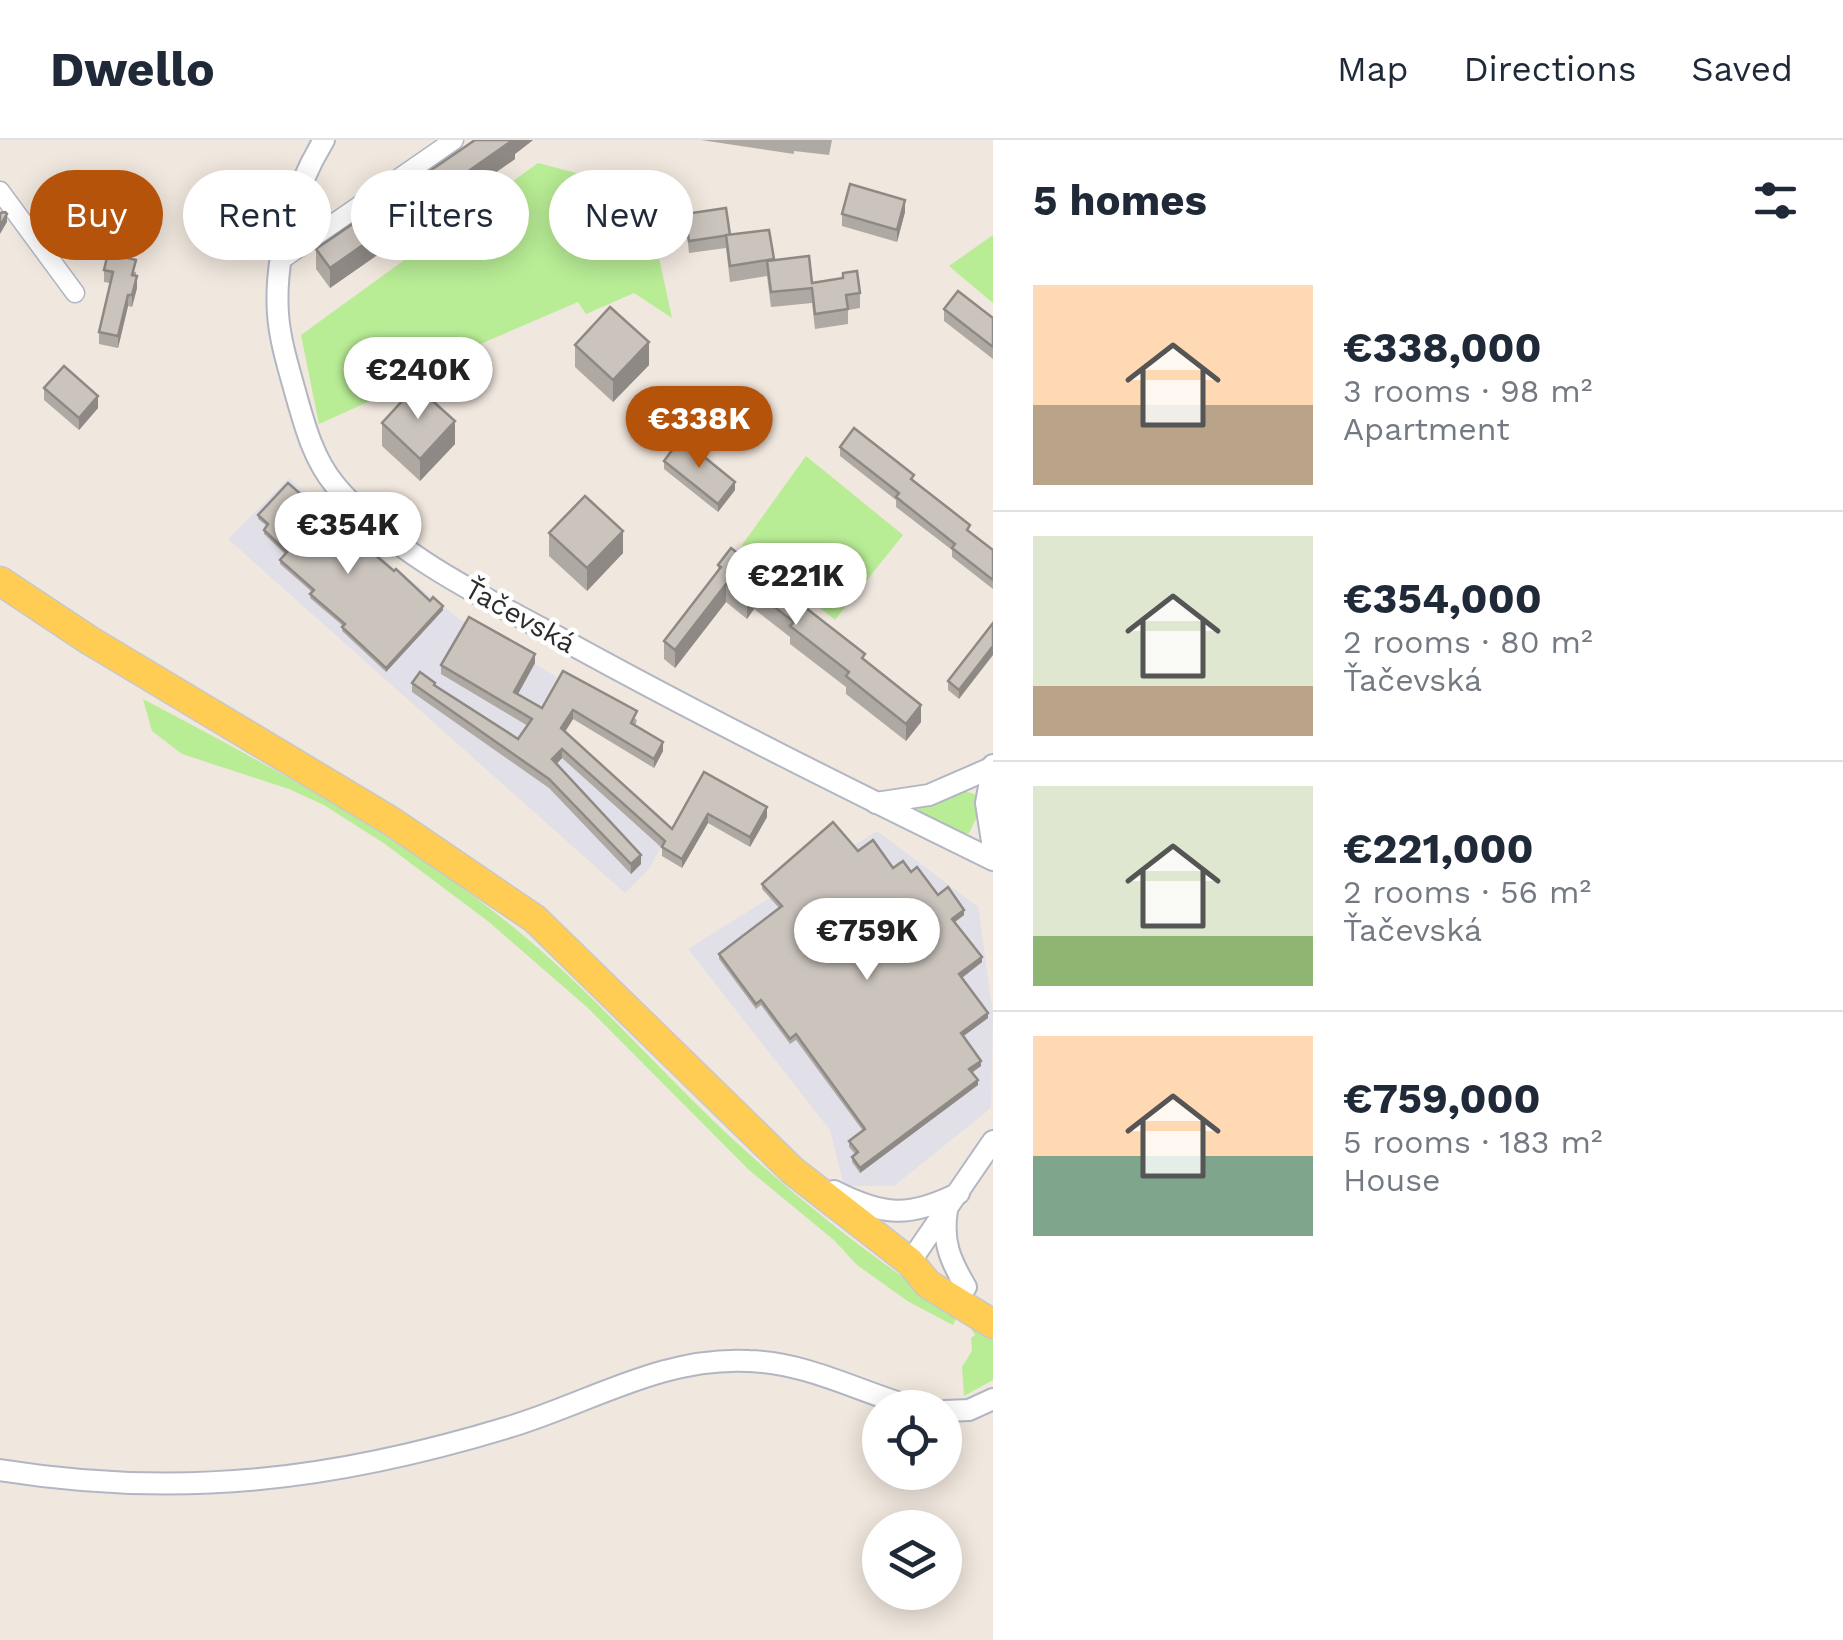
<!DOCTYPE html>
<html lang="en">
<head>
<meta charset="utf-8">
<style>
  :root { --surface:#fff; --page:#f6f6f7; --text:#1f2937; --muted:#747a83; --line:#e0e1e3; --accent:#b45309 }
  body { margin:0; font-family:"Work Sans",sans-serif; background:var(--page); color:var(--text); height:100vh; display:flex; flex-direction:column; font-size:38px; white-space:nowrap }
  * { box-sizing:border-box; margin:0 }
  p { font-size:32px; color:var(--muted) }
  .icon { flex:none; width:55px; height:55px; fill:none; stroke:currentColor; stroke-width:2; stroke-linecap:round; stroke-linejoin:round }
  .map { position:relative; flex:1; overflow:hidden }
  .side { display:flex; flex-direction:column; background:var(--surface); width:850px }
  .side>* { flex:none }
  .banner { position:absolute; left:30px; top:30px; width:812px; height:90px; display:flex; gap:20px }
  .tools { position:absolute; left:862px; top:1250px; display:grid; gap:20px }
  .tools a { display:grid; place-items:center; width:100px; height:100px; border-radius:50%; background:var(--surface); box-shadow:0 5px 25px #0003; font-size:50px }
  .price { position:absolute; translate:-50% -85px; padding:0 22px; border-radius:35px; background:#fff; color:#222; font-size:32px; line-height:65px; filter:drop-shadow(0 2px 5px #0008) }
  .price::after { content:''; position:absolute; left:50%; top:60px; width:30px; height:22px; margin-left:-15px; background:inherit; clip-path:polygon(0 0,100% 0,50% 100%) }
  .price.current { background:var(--accent); color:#fff }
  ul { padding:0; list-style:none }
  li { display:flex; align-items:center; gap:30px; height:250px; padding:0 40px }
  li+li { border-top:2px solid var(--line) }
  li span { display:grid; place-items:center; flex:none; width:280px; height:200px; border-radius:0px; color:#555 }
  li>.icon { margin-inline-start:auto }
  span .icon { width:120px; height:120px; fill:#fffc; stroke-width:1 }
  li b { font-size:42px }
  h2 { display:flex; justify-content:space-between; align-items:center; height:120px; padding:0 40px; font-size:42px }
  .pill { padding:0 35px; border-radius:45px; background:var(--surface); box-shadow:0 5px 25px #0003; font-size:35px; line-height:90px }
  .pill.current { background:var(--accent); color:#fff }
  header { display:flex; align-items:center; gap:60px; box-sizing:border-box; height:140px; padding:0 50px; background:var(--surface); border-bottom:2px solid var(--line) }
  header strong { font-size:48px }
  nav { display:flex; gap:55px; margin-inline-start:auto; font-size:35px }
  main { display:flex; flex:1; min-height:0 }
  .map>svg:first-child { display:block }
  .industrial { fill:#e1dfe8 }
  .green { fill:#b8ec95 }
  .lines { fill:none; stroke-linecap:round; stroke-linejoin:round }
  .minor-casing { stroke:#b2b6c2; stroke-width:21 }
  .tertiary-casing { stroke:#b2b6c2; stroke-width:24 }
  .primary-casing { stroke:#c8c8c8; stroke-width:31 }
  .minor { stroke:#fff; stroke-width:18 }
  .tertiary { stroke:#fff; stroke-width:20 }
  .primary { stroke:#ffcd54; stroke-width:28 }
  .wall { fill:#afa9a3 }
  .shaded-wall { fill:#8e8984 }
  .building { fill:#cbc4bd; stroke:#8e8984; stroke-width:2.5 }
  .labels { text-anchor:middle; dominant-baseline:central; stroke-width:9; stroke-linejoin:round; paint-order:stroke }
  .street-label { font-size:28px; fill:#2d2d2d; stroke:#fff }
</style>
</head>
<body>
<header>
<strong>Dwello</strong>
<nav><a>Map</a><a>Directions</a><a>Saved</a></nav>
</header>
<main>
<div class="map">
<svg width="993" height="1500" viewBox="0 0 993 1500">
  <rect width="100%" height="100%" fill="#f0e7de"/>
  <!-- industrial -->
  <g class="industrial">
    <path d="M289,338L366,405L458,478L557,537L539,572L671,688L649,729L625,753L228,399Z"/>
    <path d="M877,691L978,767L993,874L991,968L894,1046H844L830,990L688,809Z"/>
  </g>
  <!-- green -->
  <g class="green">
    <path d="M538,23L622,45L638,52L648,67L672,178L634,153L586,174L578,162L392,242L390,252L319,284L301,195Z"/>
    <path d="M993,95V163L949,126Z"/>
    <path d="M806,316L903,395L835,480L742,405Z"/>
    <path d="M143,559C273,628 404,697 518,791C592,852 655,926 725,992C798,1060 874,1120 958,1174L953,1185L909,1162L857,1125L835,1101L749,1030L588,868L489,782L385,704L324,665L289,649L182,614L152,591Z"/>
    <path d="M963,650L976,655L977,677L969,693L964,694L918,673L919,665Z"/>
    <path d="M965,1179L993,1197V1240L964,1256L962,1227L972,1211L971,1198L975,1195Z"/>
  </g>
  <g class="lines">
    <!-- minor casing -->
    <g class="minor-casing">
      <g id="minor">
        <path d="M0,51L75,153"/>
        <path d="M281,120L454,0"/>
      </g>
    </g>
    <!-- tertiary casing -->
    <g class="tertiary-casing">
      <g id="tertiary">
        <path d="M324,0C294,49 274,116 278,174C280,202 289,229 296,255C305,287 314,320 335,345C394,416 488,459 567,502C707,579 850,650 993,720"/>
        <path d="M993,625L986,663L993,708"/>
        <path d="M876,663L929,655L991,628"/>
        <path d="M834,1051C883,1076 909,1078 959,1053"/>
        <path d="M947,1070C942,1102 950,1120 966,1147"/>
        <path d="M910,1122L993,1001"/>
        <path d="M945,1271L969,1270L993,1259"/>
        <path d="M0,1330C181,1359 335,1340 509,1287C589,1263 663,1216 749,1221C809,1223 859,1252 916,1268"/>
      </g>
    </g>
    <!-- primary casing -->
    <g class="primary-casing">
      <path id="primary" d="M0,441L89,500L391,681L535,779L793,1031L910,1122L928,1144L993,1184"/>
    </g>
    <!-- minor -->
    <use href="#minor" class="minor"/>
    <!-- tertiary -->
    <use href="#tertiary" class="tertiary"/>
    <!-- primary -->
    <use href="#primary" class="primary"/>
  </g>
  <!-- wall -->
  <g class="wall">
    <path d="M475,0H533L515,14V19L330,148L316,129V109Z"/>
    <path d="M701,0H832L829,15L794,11V14Z"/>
    <path d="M598,60L613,62L611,79L596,77Z"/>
    <path d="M69,69H98L88,87L69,77Z"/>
    <path d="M905,72L897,102L842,86V74Z"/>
    <path d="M685,74L730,95L812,143L860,153V168L848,170V184L815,189L812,163L771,167L767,136L730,142L726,108L689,113Z"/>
    <path d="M104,130L136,132L137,148L132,167L128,166L118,208L99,204V192L110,143L104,142Z"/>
    <path d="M944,169L993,178V219L944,181Z"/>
    <path d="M575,205L649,225L613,262L575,227Z"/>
    <path d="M44,248L98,268L79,290L44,260Z"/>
    <path d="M382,283L455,304L420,341L382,306Z"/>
    <path d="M840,307L914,342L970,393L993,410V449L952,417V410L896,367V360L840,316Z"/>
    <path d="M664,321L735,350L718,372L664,329Z"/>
    <path d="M258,375L357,403L443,470L386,532L342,491L343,486L310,458L312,452L280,424V420L285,414L264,394V390L267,386L258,379Z"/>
    <path d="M549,393L623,413L587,451L549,416Z"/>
    <path d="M718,425L809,470L865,521L921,582L906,601L846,554V547L790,504V497L754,469L747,479L726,462L675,528L664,519V501L718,431Z"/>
    <path d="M993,483L959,559L948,550V541Z"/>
    <path d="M535,523L518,554L542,568L563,531L637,580L635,586L663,611L654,628L573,579L565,592L672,689L704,632L767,677L750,707L708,683L682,728L662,716V708L562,618L556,624L641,724L631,734L549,648L412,552V543L435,546L518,599L528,586L441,534V525Z"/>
    <path d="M858,711L893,728L911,732L964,775L955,782L982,822L962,838L988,878L963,896L981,926L972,933L978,945L860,1033L852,1022V1017L855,1014L849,1007V1001L863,991L796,900L790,904L761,865L756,869L719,819V814L779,768L762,749V744Z"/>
  </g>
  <!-- shaded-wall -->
  <g class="shaded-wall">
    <path d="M513,0H533L515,14V19L330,148V128Z"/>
    <path d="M905,60V72L897,102V90Z"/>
    <path d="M98,61V69L88,87V80Z"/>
    <path d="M7,74V82L0,94V86Z"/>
    <path d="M137,136V148L132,167V155Z"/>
    <path d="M128,155V166L118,208V196Z"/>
    <path d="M649,202V225L613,262V240Z"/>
    <path d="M98,256V268L79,290V278Z"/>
    <path d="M455,281V304L420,341V319Z"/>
    <path d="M735,342V350L718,372V364Z"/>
    <path d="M623,391V413L587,451V428Z"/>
    <path d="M726,444V462L675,528V510Z"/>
    <path d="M754,451V469L747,479V462Z"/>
    <path d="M443,466V470L386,532V528Z"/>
    <path d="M993,506V515L959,559V550Z"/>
    <path d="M535,514V523L514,561V552Z"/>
    <path d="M921,565V582L906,601V584Z"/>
    <path d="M573,570V579L561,598V588Z"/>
    <path d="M663,602V611L654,628V619Z"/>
    <path d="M562,609V618L552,629V619Z"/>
    <path d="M767,667V677L750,707V697Z"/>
    <path d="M708,674V683L682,728V719Z"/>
    <path d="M641,715V724L631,734V724Z"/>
    <path d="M964,770V775L952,784V779Z"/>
    <path d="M982,817V822L959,840V834Z"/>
    <path d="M988,873V878L961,898V893Z"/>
    <path d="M981,921V926L969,934V929Z"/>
    <path d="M978,940V945L860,1033V1028Z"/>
  </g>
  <!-- building -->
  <g class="building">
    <path d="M475,0H513L330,128L316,109Z"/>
    <path d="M850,44L905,60L897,90L842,74Z"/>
    <path d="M80,51L98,61L88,80L69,69Z"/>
    <path d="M598,60L613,62L611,75L596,73Z"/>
    <path d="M726,68L730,95L689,101L685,74Z"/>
    <path d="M5,72L7,74L0,86V73Z"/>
    <path d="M769,90L774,119L730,126L726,95Z"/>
    <path d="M108,113L136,120L132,135L137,136L132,155H128L118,196L99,192L113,132L104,130Z"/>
    <path d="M809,116L812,143L843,138V133L857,131L860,153L846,155L848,169L815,174L812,148L771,152L767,121Z"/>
    <path d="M958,151L993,178V207L944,169Z"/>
    <path d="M610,167L649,202L613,240L575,205Z"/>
    <path d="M64,226L98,256L79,278L44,248Z"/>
    <path d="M416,246L455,281L420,319L382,283Z"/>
    <path d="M854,288L914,335L911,339L970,385L967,390L993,410V440L952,408L955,404L896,357L899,353L840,307Z"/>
    <path d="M681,298L735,342L718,364L664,321Z"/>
    <path d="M288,343L357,403L359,401L394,431L396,429L430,461L433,457L443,466L386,528L342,487L345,484L310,454L314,450L280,420L287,412L264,390L268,384L258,375Z"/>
    <path d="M585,356L623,391L587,428L549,393Z"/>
    <path d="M731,408L746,420L749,416L809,463L806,468L865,514L862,518L921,565L906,584L846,536L849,532L790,486L794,482L754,451L747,462L726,444L675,510L664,501L721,427L718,425Z"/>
    <path d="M469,477L535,514L514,552L542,568L563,531L637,571L631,583L663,602L654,619L573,570L561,588L672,689L704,632L767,667L750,697L708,674L682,719L662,707L665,701L562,609L552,619L641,715L631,724L549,639L412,543L420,532L435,543L434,545L518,599L532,579L441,525Z"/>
    <path d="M993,483V506L959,550L948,541Z"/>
    <path d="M833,682L858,711L873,700L893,728L903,721L911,732L917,727L938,755L948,747L964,770L952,779L982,817L959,834L988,873L961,893L981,921L969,929L978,940L860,1028L852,1017L858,1012L849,1001L865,989L796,894L790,899L761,860L756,864L719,814L782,766L762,744Z"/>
  </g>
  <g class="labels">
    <!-- street labels -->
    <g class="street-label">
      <text transform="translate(520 476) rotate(29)">Ťačevská</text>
    </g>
  </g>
</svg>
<div class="tools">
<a><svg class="icon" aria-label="locate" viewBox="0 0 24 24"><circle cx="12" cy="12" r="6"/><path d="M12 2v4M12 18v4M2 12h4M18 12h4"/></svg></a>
<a><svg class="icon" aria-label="layers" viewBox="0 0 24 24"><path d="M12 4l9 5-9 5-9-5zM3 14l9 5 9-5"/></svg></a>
</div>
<b class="price" style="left:418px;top:282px">€240K</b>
<b class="price current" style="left:699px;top:331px">€338K</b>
<b class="price" style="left:348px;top:437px">€354K</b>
<b class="price" style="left:796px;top:488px">€221K</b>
<b class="price" style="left:867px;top:843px">€759K</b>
<div class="banner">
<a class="pill current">Buy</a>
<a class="pill">Rent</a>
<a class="pill">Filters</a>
<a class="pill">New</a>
</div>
</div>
<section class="side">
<h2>5 homes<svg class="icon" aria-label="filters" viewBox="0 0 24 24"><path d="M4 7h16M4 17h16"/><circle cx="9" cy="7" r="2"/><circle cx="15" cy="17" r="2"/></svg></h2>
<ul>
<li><span style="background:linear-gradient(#ffd9b3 60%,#b9a48a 0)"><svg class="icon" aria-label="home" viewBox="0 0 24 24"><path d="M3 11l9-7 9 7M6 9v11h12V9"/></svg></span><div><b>€338,000</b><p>3 rooms · 98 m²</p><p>Apartment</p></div></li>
<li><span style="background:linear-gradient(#dfe7d0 75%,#b9a48a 0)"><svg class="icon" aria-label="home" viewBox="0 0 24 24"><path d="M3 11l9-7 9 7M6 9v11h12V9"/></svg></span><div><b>€354,000</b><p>2 rooms · 80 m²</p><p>Ťačevská</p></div></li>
<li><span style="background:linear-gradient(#dfe7d0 75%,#8fb573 0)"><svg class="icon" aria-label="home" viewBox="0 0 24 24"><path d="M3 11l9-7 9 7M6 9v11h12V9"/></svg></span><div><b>€221,000</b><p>2 rooms · 56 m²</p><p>Ťačevská</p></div></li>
<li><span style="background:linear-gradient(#ffd9b3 60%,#7fa58c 0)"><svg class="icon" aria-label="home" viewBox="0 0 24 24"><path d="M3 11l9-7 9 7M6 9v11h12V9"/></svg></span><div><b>€759,000</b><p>5 rooms · 183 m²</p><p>House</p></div></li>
</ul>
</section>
</main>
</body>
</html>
